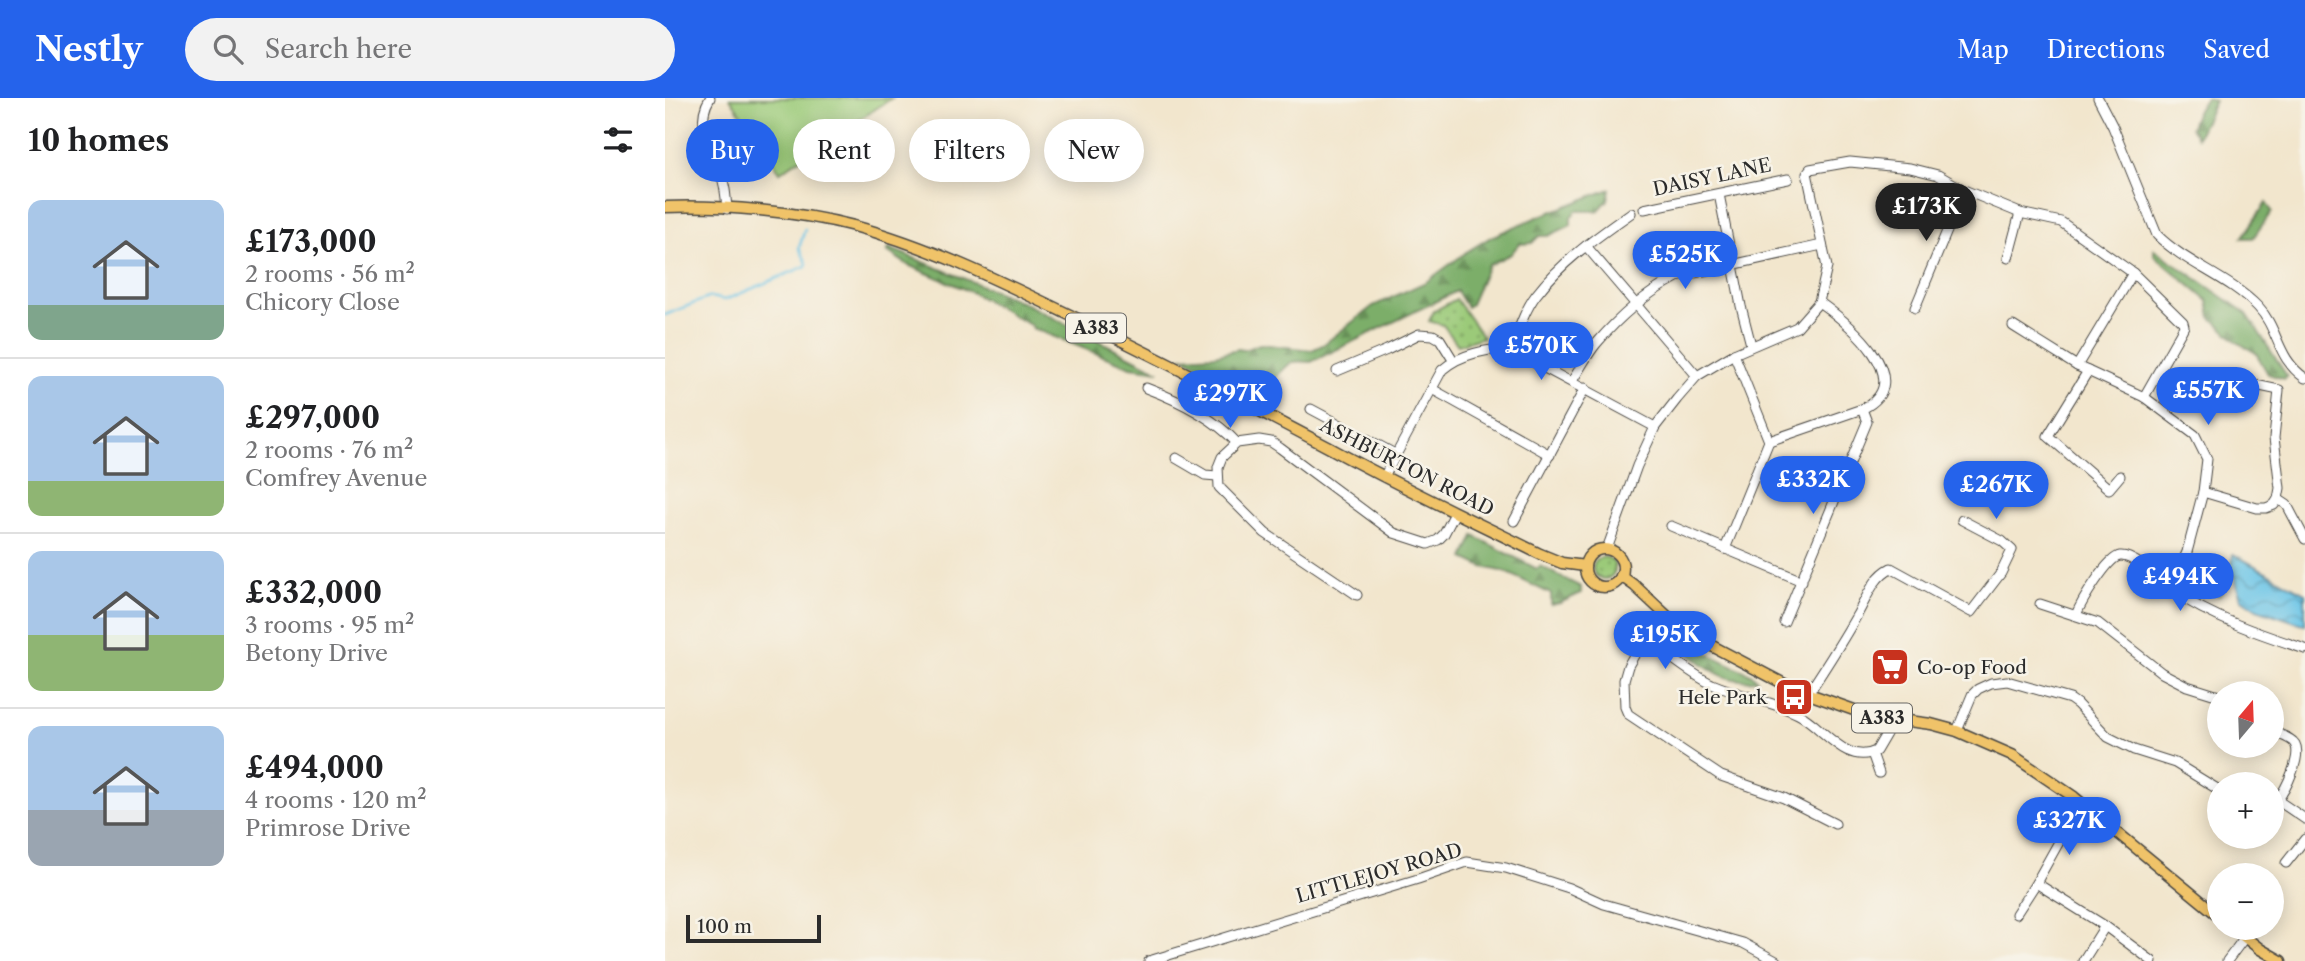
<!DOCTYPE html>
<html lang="en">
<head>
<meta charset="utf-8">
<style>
  :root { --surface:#fff; --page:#f2f2f2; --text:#202124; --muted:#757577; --line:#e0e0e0; --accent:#2563eb }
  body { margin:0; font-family:"Libre Caslon Text",serif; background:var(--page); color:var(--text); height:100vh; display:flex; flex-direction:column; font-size:26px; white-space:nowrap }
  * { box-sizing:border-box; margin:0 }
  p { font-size:23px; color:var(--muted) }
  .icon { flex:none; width:38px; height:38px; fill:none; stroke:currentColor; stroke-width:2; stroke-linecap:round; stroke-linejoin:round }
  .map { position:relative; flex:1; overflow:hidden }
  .details { display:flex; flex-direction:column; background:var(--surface); width:665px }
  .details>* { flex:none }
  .banner { position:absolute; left:21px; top:21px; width:665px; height:63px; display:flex; gap:14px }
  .needle { width:46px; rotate:19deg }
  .fabs { position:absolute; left:1542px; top:583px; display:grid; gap:14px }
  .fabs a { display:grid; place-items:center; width:77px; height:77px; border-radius:50%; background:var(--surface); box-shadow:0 4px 18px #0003; font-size:35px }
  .scale { position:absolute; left:21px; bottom:18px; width:135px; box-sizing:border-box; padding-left:7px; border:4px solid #2b2b2b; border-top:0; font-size:19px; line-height:24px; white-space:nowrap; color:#2b2b2b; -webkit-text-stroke:5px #f7f3e8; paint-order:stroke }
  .price { position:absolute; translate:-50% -60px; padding:0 16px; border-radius:24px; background:var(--accent); color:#fff; font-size:23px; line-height:46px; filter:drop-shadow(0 2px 4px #0008) }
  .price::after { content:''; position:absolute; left:50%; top:42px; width:21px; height:16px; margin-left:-10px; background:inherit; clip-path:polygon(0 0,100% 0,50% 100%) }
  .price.current { background:#222; color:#fff }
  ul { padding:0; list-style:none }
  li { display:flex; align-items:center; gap:21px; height:175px; padding:0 28px }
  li+li { border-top:2px solid var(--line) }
  li span { display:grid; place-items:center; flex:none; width:196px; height:140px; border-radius:14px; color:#555 }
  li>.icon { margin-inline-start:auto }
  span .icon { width:84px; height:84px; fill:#fffc; stroke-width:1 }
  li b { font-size:30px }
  h2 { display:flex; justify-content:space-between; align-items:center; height:84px; padding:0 28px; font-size:30px }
  .chip { padding:0 24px; border-radius:32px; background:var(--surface); box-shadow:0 4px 18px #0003; font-size:24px; line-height:63px }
  .chip.current { background:var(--accent); color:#fff }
  header { display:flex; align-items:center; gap:42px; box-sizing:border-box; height:98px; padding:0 35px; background:var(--accent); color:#fff }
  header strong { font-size:33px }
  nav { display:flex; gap:38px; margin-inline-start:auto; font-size:24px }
  .search { width:490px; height:63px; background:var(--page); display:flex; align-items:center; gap:18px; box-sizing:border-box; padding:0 24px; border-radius:38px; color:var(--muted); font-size:26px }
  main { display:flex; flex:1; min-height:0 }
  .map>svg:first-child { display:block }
  .grass { fill:url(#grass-dots); stroke:#637a52; stroke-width:2 }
  .forest { fill:url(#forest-firs); stroke:#546c4a; stroke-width:2 }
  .garden { fill:#9bca79; stroke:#637a52; stroke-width:2 }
  .water { fill:url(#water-waves); stroke:#4a7889; stroke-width:2 }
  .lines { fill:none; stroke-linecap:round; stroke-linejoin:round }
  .stream { stroke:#69c4e7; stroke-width:2.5 }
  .minor-casing { stroke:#494743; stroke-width:11 }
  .major-casing { stroke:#494743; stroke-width:13 }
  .minor { stroke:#fff; stroke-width:9 }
  .major { stroke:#f0c369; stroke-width:10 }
  .labels { text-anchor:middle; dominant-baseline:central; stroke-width:5; stroke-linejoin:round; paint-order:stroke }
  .shield { fill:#f7f3e8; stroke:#686764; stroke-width:2 }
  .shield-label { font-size:18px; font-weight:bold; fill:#2b2b2b }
  .street-label { font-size:19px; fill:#2b2b2b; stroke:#f7f3e8 }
  .poi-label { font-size:19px; fill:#2b2b2b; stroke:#f7f3e8; text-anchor:start }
</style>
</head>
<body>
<header>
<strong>Nestly</strong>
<div class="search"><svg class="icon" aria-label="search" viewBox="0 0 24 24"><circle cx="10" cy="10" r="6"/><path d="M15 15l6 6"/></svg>Search here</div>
<nav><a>Map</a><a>Directions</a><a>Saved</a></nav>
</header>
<main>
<section class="details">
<h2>10 homes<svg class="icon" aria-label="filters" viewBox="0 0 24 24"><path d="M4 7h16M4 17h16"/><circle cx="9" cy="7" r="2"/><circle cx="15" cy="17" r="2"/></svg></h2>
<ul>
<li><span style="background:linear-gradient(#a9c7e8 75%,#7fa58c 0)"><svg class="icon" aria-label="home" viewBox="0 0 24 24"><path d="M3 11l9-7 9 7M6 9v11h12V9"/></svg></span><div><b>£173,000</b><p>2 rooms · 56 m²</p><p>Chicory Close</p></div></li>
<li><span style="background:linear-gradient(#a9c7e8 75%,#8fb573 0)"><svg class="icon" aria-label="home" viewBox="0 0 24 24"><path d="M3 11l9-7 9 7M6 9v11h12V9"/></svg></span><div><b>£297,000</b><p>2 rooms · 76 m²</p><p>Comfrey Avenue</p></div></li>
<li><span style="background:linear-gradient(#a9c7e8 60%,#8fb573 0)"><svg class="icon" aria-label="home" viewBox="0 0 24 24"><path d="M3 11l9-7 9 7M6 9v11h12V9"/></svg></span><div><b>£332,000</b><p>3 rooms · 95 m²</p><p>Betony Drive</p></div></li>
<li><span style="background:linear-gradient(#a9c7e8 60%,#9aa5b1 0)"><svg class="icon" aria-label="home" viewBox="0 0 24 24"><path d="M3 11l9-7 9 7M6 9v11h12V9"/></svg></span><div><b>£494,000</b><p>4 rooms · 120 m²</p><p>Primrose Drive</p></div></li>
</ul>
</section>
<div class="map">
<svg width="1640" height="863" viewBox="0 0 1640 863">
  <defs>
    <pattern id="grass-dots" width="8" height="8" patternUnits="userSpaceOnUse" patternTransform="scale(1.75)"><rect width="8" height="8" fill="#9bca79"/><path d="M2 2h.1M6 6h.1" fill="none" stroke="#7fa463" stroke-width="1.8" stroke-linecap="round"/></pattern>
    <pattern id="forest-firs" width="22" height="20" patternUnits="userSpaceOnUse" patternTransform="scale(1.75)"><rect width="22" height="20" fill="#7cae69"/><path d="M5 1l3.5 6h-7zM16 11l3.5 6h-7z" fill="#668e57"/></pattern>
    <pattern id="water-waves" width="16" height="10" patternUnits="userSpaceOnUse" patternTransform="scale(1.75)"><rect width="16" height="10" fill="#69c4e7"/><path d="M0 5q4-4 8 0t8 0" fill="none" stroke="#579fbb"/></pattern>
  </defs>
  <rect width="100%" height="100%" fill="#f7f3e8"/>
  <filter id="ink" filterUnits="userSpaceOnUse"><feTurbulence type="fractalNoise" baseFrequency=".0143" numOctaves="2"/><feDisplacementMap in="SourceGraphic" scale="14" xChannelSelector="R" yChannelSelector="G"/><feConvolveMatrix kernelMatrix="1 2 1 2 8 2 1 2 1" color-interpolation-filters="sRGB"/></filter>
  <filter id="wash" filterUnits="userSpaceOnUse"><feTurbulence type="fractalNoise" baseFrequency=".00686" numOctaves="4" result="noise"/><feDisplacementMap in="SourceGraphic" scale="28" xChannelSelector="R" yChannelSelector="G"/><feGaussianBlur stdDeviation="1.57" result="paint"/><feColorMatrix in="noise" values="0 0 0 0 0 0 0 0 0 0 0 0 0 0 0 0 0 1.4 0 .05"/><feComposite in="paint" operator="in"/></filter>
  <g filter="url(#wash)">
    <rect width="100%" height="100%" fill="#f2e6cd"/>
    <!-- grass -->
    <g class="grass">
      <path d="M791,201L818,239L793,247L778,227L764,223L769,213Z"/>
      <circle cx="939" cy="470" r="11"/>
      <path d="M1538,473L1557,488L1558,493L1554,498L1532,488L1529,484L1533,474Z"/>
    </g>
    <!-- forest -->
    <g class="forest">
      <path d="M1541,0L1550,3L1532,39L1526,29L1531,15Z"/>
      <path d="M945,91L943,102L933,113H911L906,119V127L883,138H874L867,145L854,146L846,156L823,167L806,206L802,209L792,193L646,264C622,262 627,264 611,279C605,286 593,289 585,294L518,259L550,257L573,251L579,252L595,246L647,252L658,247L708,208L761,184L803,153L826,139L870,120Z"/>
      <path d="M1601,105L1607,113L1588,140H1577Z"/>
      <path d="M224,150L359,205L494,273L466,269L367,230V228L304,193L243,167L222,153Z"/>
      <path d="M1489,151L1582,216L1622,278L1619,281L1603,276L1591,255L1572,244L1546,219L1543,203L1489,157Z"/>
      <path d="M809,438L872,471L875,468L916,489V495L895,505L886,507V496L841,474L818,469L799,460Z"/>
      <path d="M1022,546L1088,577L1092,582C1056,585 1046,571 1019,552Z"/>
    </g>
    <!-- garden -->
    <path class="garden" d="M65,0H227L115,74Z"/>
    <!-- water -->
    <path class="water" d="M1568,456L1640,495V527L1592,511L1576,500L1566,470Z"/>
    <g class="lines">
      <!-- stream -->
      <path class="stream" d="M0,217L45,199L60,202L141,168L142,165L134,150L140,131"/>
    </g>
  </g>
  <g filter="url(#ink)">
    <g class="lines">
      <!-- minor casing -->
      <g class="minor-casing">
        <g id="minor">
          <path d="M45,0C29,26 46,48 55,73C60,85 61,98 62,111"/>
          <path d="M1433,0L1448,29L1492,137C1521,166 1564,179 1593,209C1614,231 1611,260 1640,280"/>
          <path d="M1054,96L1076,208L1086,247"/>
          <path d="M979,111L1123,81"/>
          <path d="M921,148L1032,278"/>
          <path d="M1343,160L1355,115"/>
          <path d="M1250,210L1299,92"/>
          <path d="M1348,228L1412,268L1479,299L1530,337L1542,361L1538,394L1522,454L1514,472L1501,488"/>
          <path d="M846,252C853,234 859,213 871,197C897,163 932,139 966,115"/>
          <path d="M1412,268L1468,175"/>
          <path d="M672,273L722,252L754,236L768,237L775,241L788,262"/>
          <path d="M1423,273L1383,338L1444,391L1455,378"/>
          <path d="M907,283C915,271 922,257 931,246C953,220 982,195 1012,179L1157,147"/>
          <path d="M481,290C513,302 548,319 572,345"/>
          <path d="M767,291L885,357"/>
          <path d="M646,311L730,356"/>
          <path d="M1104,343L1197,311C1255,283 1182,224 1154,204"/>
          <path d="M511,360L540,377L552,378"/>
          <path d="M719,379L777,272C795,256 823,250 846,252L990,329"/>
          <path d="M1538,394L1592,410H1601L1609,407L1613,401L1615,390L1609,340L1614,292L1590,287"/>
          <path d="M1613,401L1622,407L1640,441"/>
          <path d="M849,423L920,290"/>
          <path d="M1006,428L1137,483"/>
          <path d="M942,451L972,368L990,329L1012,301L1032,278L1069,256L1132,229L1154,204L1162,169L1142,75L1145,71L1185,64L1245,70L1273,77L1299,92L1355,115L1396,124L1468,175L1518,224L1519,228L1517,232L1479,299"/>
          <path d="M1060,451L1104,343L1069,256"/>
          <path d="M692,497L600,435L554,389L553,369L557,359L572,345L594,342L606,344L615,350L729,435L763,446L773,442L779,436L790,415"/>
          <path d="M1375,506L1433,525L1497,575L1522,588L1554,598"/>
          <path d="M1411,517C1416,505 1442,460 1455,458C1469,456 1497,485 1508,493C1547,520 1595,536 1640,551"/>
          <path d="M1119,524L1202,324L1197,311"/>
          <path d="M1143,596C1160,570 1177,544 1192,517C1202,500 1208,479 1226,470L1306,514L1336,475L1347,452L1337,443L1297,422"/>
          <path d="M1606,632C1613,637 1626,639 1630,646C1637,658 1621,692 1612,702"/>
          <path d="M1292,633L1307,597L1313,591L1326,585L1342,583L1405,601L1412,606L1443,639L1469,652L1510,665L1554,692"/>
          <path d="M1207,655L1214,675"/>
          <path d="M1612,702L1640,721"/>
          <path d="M1170,726L1119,700L1056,678L963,616L960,609L959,582L963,568L971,554L980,547H989C1008,560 1026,576 1047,586C1075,598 1106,603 1133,616C1157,627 1180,668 1211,653L1221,636L1224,621"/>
          <path d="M1621,765L1640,741"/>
          <path d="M1371,785L1395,742L1389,736"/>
          <path d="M1351,816L1371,785L1440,828L1487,863"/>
          <path d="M484,863L753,781L802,764L841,770L904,790L939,806L1078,845L1111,863"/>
          <path d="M1418,863L1440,828"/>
          <path d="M1562,863L1580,839"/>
        </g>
      </g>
      <!-- major casing -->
      <g class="major-casing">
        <g id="major">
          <path d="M0,109C58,107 132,113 189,128C267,149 341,186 413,221C497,262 580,305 663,349C732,387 804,421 875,456L897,465L920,468"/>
          <circle cx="939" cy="470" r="19"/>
          <path d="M956,478L970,488L1002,518L1030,539L1127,590L1206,618L1266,626L1292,633L1347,657L1409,699L1554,818"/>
          <path d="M1568,830L1595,851L1616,863"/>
        </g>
      </g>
      <!-- minor -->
      <use href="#minor" class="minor"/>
      <!-- major -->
      <use href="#major" class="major"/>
    </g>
  </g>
  <!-- icons -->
  <defs>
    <g id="supermarket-square" transform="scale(2.0125)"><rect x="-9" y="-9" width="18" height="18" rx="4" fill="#c8321e" stroke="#f7f3e8"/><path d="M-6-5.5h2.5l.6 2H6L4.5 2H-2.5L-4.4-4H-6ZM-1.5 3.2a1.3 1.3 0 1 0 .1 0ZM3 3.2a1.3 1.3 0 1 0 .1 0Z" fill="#fff"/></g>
    <g id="bus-square" transform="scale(2.0125)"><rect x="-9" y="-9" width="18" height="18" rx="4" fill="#c8321e" stroke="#f7f3e8"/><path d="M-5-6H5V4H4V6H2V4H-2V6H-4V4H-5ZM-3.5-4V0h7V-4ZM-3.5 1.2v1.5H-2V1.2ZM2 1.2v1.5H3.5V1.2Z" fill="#fff"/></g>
  </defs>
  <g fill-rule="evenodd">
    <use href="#supermarket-square" x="1225" y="569"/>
    <use href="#bus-square" x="1129" y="599"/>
  </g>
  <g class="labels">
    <!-- shield labels -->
    <g class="shield">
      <rect x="401" y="215.5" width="60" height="29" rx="5"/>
      <rect x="1187" y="605.5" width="60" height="29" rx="5"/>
    </g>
    <g class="shield-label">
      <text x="431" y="230">A383</text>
      <text x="1217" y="620">A383</text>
    </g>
    <!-- street labels -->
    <g class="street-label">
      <text transform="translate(1047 79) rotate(-12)">DAISY LANE</text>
      <text transform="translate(742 369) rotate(27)">ASHBURTON ROAD</text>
      <text transform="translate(714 775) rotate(-16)">LITTLEJOY ROAD</text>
    </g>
    <!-- poi labels -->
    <g class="poi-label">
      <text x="1252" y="569">Co-op Food</text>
      <text x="1102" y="599" text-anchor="end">Hele Park</text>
    </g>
  </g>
</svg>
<div class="fabs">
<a><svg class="needle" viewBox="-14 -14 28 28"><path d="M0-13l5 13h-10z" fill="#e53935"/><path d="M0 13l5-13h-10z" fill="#757577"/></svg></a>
<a>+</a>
<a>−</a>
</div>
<div class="scale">100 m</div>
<b class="price current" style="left:1261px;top:145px">£173K</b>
<b class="price" style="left:1020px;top:193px">£525K</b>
<b class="price" style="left:876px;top:284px">£570K</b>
<b class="price" style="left:1543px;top:329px">£557K</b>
<b class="price" style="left:565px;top:332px">£297K</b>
<b class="price" style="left:1148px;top:418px">£332K</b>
<b class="price" style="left:1331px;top:423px">£267K</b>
<b class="price" style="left:1515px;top:515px">£494K</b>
<b class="price" style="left:1000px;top:573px">£195K</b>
<b class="price" style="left:1404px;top:759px">£327K</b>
<div class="banner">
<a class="chip current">Buy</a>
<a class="chip">Rent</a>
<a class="chip">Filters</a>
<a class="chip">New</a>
</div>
</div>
</main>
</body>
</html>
